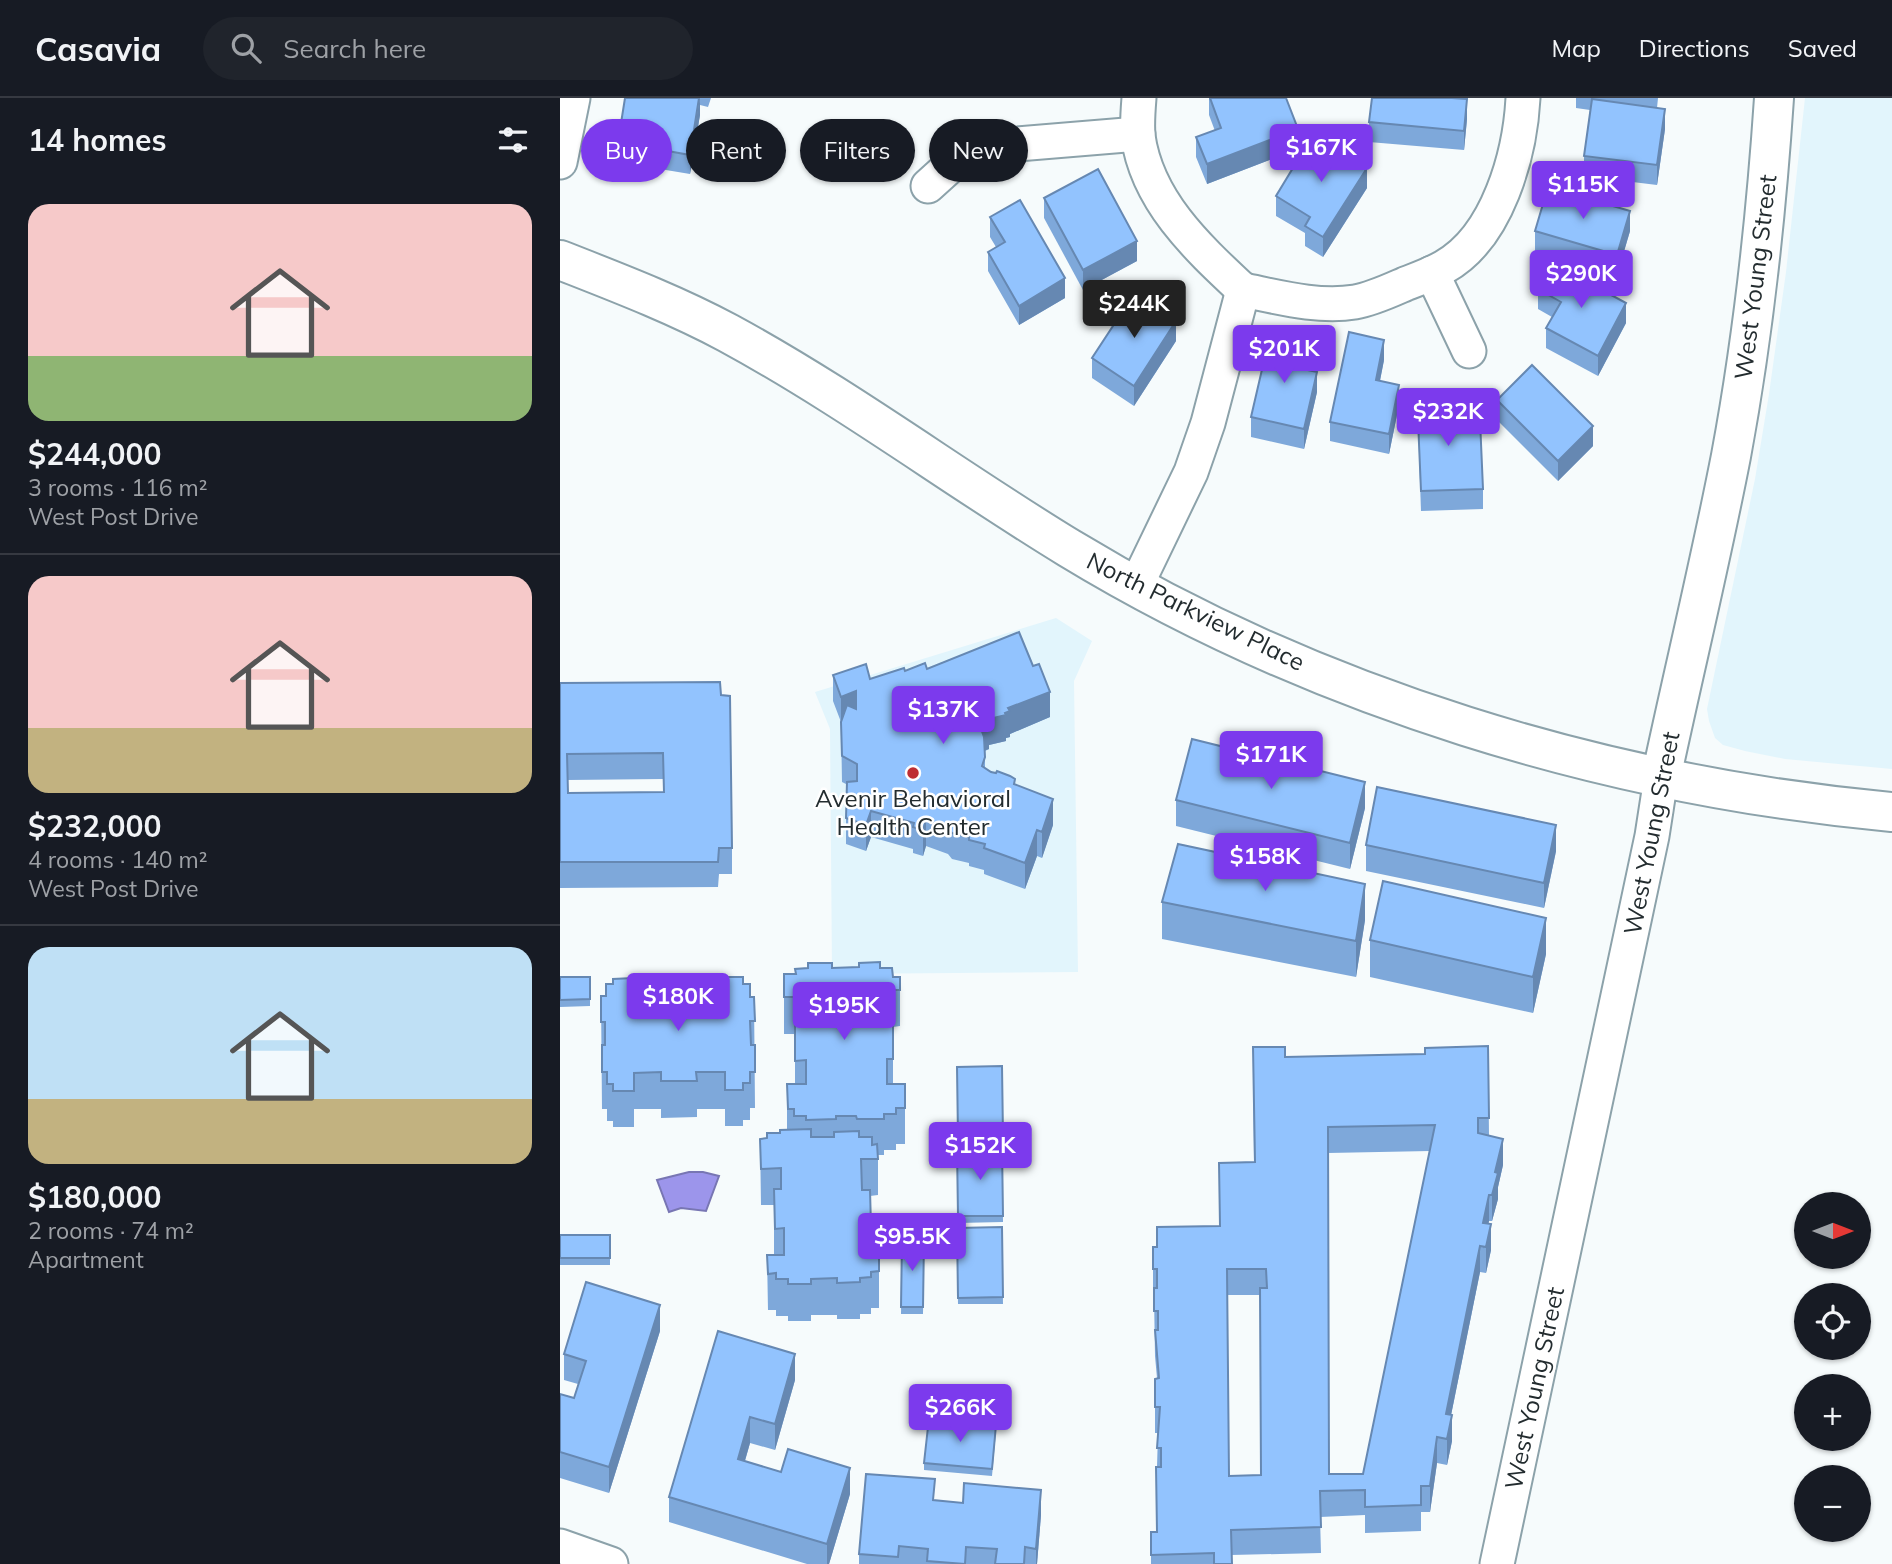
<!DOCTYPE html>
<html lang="en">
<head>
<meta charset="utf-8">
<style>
  :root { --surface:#171b24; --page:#20242c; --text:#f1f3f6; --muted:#9ea1a6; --line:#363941; --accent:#7c3aed }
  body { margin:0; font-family:Mulish,sans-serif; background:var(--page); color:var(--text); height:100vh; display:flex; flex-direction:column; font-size:26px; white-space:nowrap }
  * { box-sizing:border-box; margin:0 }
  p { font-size:23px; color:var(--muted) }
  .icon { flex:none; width:38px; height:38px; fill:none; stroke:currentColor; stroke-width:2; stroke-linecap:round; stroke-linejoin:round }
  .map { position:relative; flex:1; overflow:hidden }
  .panel { display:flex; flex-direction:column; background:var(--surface); width:560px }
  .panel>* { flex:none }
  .hud { position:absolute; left:21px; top:21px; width:665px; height:63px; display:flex; gap:14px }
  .needle { width:46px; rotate:90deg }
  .tools { position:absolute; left:1234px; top:1094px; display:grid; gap:14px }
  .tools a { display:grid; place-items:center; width:77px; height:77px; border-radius:50%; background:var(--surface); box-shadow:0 2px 5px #0004; font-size:35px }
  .price { position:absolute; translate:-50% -60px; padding:0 16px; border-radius:7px; background:var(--accent); color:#fff; font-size:23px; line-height:46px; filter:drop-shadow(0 2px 4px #0008) }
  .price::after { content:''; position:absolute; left:50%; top:42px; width:21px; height:16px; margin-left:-10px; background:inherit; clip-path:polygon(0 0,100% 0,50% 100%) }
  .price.on { background:#222; color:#fff }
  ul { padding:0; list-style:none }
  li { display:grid; align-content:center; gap:14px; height:371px; padding:0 28px }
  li+li { border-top:2px solid var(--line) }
  li span { display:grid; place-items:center; height:217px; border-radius:21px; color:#555 }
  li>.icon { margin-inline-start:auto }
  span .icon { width:126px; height:126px; fill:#fffc; stroke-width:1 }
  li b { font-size:30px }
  h2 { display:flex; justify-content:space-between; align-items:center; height:84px; padding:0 28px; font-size:30px }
  .pill { padding:0 24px; border-radius:32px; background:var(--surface); box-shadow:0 2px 5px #0004; font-size:24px; line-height:63px }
  .pill.on { background:var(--accent); color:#fff }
  header { display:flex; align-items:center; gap:42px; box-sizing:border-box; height:98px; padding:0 35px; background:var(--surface); border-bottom:2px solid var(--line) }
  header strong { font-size:33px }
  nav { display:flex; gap:38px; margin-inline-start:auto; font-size:24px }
  .search { width:490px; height:63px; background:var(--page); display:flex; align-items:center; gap:18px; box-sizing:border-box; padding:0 24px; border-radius:38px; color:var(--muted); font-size:26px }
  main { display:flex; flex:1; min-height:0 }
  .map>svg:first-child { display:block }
  .built { fill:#e2f5fc }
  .water { fill:#9c95eb; stroke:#7876b3; stroke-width:2 }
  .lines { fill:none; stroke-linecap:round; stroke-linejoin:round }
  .street-casing { stroke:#8ca2aa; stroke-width:37 }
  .secondary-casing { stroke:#8ca2aa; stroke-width:42 }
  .street { stroke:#fff; stroke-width:33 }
  .secondary { stroke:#fff; stroke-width:38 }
  .wall { fill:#7ea8da; fill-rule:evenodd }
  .shaded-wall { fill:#6688b2 }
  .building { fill:#92c3fe; stroke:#6688b2; stroke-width:2; fill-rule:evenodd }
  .poi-dot { fill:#be2e33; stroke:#fff; stroke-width:2.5 }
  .labels { text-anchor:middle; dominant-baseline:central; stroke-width:5; stroke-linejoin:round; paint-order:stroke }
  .street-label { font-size:24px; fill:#232c2f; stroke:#fff }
  .poi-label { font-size:24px; fill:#232c2f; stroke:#fff }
</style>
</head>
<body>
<header>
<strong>Casavia</strong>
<div class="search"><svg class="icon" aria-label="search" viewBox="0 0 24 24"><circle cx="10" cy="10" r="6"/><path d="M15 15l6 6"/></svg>Search here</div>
<nav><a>Map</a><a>Directions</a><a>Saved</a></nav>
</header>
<main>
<section class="panel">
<h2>14 homes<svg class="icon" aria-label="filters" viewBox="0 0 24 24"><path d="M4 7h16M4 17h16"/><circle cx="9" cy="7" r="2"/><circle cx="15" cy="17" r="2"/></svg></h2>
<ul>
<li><span style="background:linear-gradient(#f6c9c9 70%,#8fb573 0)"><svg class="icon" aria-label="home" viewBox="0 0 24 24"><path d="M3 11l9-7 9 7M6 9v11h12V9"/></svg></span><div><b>$244,000</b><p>3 rooms · 116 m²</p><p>West Post Drive</p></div></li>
<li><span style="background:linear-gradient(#f6c9c9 70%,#c2b280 0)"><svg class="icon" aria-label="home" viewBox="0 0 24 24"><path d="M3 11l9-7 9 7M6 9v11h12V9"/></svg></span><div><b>$232,000</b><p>4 rooms · 140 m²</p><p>West Post Drive</p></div></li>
<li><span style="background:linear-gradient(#bfe0f5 70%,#c2b280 0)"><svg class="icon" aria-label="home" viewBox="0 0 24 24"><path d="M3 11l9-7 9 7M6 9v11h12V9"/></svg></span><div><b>$180,000</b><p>2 rooms · 74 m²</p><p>Apartment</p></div></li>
</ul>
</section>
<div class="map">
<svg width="1332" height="1466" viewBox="0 0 1332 1466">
  <rect width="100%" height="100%" fill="#f6fbfc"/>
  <!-- built -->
  <g class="built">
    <path d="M1245,0H1332V671L1225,661L1185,653L1163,647L1155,640L1149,623L1147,611L1195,381L1209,296L1226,174Z"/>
    <path d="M496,520L532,543L514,583L518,874L272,876L270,631L255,594Z"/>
  </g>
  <!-- water -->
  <path class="water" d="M129,1074H143L159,1078L146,1113L121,1110L109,1114L97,1082Z"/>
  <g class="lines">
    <!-- street casing -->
    <g class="street-casing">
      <g id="street">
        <path d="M579,0C578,12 577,26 578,38C587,103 637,149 683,192"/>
        <path d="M0,64L13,0"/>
        <path d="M368,88L410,50L578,36"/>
        <path d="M872,175L909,253"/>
        <path d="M683,192C718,199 758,210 795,204C812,201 829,193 845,186C858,181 872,176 884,169C938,139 960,56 963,0"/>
        <path d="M576,488L631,374L648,325L683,192"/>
        <path d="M0,1448L51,1466"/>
        <path d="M937,1466L1092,738L1101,680"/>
      </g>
    </g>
    <!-- secondary casing -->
    <g class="secondary-casing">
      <g id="secondary">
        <path d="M0,162C56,184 114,206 168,235C286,299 394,380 509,450C754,599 1047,688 1332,714"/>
        <path d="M1101,680C1124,572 1150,466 1171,358C1193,240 1206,120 1214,0"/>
      </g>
    </g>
    <!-- street -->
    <use href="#street" class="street"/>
    <!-- secondary -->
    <use href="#secondary" class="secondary"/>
  </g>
  <!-- wall -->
  <g class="wall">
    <path d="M65,0H151L148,9L140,7V17L130,76L58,64V44Z"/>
    <path d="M649,0H726L738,51L647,86L636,59V39L655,33L649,17Z"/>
    <path d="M1016,0H1098L1097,10L1105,31L1097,87L1024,78V58L1030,12L1016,10Z"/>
    <path d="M907,21L904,52L809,44V24Z"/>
    <path d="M807,90L763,159L745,148V135L716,118V98Z"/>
    <path d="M484,100L577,163L523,192L484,120Z"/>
    <path d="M430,119L505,200L459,227L428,173V154L436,149L430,139Z"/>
    <path d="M975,133H1070L1057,177L975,153Z"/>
    <path d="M978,191L1066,225L1038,278L986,250V230L992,219L978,211Z"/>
    <path d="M616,243L574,308L532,280V260Z"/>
    <path d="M824,262L820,283L839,307L829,356L770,343V324Z"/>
    <path d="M743,265L742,271L757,294L744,351L691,339V319Z"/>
    <path d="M857,298L889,323L923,391V411L861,413Z"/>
    <path d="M937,302L1033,348L998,383L937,322Z"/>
    <path d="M367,571L490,619L450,636V639L446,640V643L429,647V651L425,653V670L455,687L493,727L482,760L477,758L465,791L424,776V772L409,768V765L392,761L388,756L366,748L363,758L353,755V751L311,739L306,753L286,746V686L282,684L281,624L273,603V577L310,581L345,573Z"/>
    <path d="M160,584L172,750V776H159L158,789L0,790V585ZM103,681V694L8,695L7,682Z"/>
    <path d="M616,702L805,710L790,771L616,728Z"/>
    <path d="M806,747L996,753L984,810L806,773Z"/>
    <path d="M602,804L805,822L796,879L602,841Z"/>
    <path d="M810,842L986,856L973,915L810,879Z"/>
    <path d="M272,870H320L333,879H340V928L333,929V986H345V1046H336V1052H324V1057H318V1097L310,1098L311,1157H319V1210H311V1216H300V1221H277V1217H251V1223H228V1218H216V1212H208L207,1157H214V1107H201L200,1041L207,1040L227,1032V986H235V936H224V876H235Z"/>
    <path d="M0,879H30V908L0,909Z"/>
    <path d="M183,886L190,899H194L195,1010H190V1022H183V1028H165V1011H137V1019L101,1020V1011H74V1029H53V1023H47V1011H42L41,898L163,895Z"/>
    <path d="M928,948L929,1038L943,1067L938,1089V1101L932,1123H929L928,1126L931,1152L926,1175L920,1174L891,1317L892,1343L887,1367L877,1365L870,1414H861V1433L805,1435V1417L760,1419L761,1455L671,1457L672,1466H591V1434H597L596,1369H597L598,1335H595V1281L597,1280L595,1258L594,1197H593V1149H597L659,1128V1065L694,1064L693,975L725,959L865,956ZM870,1053L803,1376H769L768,1055ZM667,1197H700L701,1377L669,1378Z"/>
    <path d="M442,968L443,1045L398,1046L397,969Z"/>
    <path d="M442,1049L443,1124L398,1125L397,1050Z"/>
    <path d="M442,1129L443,1206H398L397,1130Z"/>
    <rect x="0" y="1137" width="50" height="30"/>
    <path d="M342,1141H364L363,1216H341Z"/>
    <path d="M100,1233L49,1395L0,1380V1296L14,1300L18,1286L4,1282V1256Z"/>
    <path d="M158,1233L235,1282L215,1352L190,1345L185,1363L290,1396L269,1466H247L109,1424V1399Z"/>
    <path d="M436,1334L432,1378L364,1372V1365Z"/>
    <path d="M375,1403L481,1417L477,1466H299V1456Z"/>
  </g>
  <!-- shaded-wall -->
  <g class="shaded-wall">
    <path d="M140,0V17L130,76V57Z"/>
    <path d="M907,1V21L904,52V33Z"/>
    <path d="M1105,11V31L1097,87V67Z"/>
    <path d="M738,31V51L647,86V66Z"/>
    <path d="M807,70V90L763,159V139Z"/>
    <path d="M1070,113V133L1057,177V157Z"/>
    <path d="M577,143V163L523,192V172Z"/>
    <path d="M505,180V200L459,227V208Z"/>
    <path d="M1066,205V225L1038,278V258Z"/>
    <path d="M616,223V243L574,308V288Z"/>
    <path d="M824,242V262L816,302V282Z"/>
    <path d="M743,245V265L738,290V270Z"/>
    <path d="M757,274V294L744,351V331Z"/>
    <path d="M839,287V307L829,356V336Z"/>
    <path d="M1033,328V348L998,383V363Z"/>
    <path d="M296,593V619L281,625V599Z"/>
    <path d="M490,594V619L450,636V639L446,640V643L429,647V651L420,654V628L429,621L448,610Z"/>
    <path d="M805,684V710L790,771V745Z"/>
    <path d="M493,701V727L482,760V734Z"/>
    <path d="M311,713V739L306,753V727Z"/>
    <path d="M366,722V748L363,758V732Z"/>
    <path d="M996,727V753L984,810V785Z"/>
    <path d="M477,732V758L465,791V765Z"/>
    <path d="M805,786V822L796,879V843Z"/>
    <path d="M986,820V856L973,915V879Z"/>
    <path d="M943,1041V1067L938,1089V1101L932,1123V1097L935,1074Z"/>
    <path d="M929,1097V1123L923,1151V1125Z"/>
    <path d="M931,1126V1152L926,1175V1149Z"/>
    <path d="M920,1148V1174L886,1342V1316Z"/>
    <path d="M100,1207V1233L49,1395V1369Z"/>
    <path d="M235,1256V1282L215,1352V1326Z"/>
    <path d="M892,1317V1343L887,1367V1341Z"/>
    <path d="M190,1319V1345L178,1386V1361Z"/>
    <path d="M877,1339V1365L870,1414V1388Z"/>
    <path d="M290,1370V1396L269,1466H267V1446Z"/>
    <path d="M481,1392V1417L477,1466H476V1451Z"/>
  </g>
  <!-- building -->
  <g class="building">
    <path d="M65,0H139L130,57L58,44Z"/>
    <path d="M650,0H726L738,31L647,66L636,39L661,30Z"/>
    <path d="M812,0H892L907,1L904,33L809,24Z"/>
    <path d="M1032,1L1105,11L1097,67L1024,58Z"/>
    <path d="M753,37L807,70L763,139L745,128L750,119L716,98Z"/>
    <path d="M538,71L577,143L523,172L484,100Z"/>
    <path d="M988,89L1070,113L1057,157L975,133Z"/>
    <path d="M460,102L505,180L459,208L428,154L445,144L430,119Z"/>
    <path d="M992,165L1066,205L1038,258L986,230L1001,204L978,191Z"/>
    <path d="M574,196L616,223L574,288L532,260Z"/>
    <path d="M789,234L824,242L816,282L839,287L829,336L770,324Z"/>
    <path d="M710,237L743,245L738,270L757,274L744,331L691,319Z"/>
    <path d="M972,267L1033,328L998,363L937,302Z"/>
    <path d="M857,298H888L889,323L920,322L923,391L861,393Z"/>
    <path d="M459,534L473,568L479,566L490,594L448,610L450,613L445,615L446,617L429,621V625L420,628L424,639L425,659L422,668L431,674L436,675L437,673L450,678L455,681L454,686L493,701L482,734L477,732L465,765L424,750L425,746L409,742V739L392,735L388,730L366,722L363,732L353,729L354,725L311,713L306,727L286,720L287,684L297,683V666L282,658L281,624L287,607L296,611V593L281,599L273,577L306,566L310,581L344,570L345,573L365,565L367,571Z"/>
    <path d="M160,584L161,597L170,598L172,750H159L158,764H0V585ZM103,655L104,694L8,695L7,656Z"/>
    <path d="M632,641L805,684L790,745L616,702Z"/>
    <path d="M817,689L996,727L984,785L806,747Z"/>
    <path d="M618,746L805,786L796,843L602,804Z"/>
    <path d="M823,783L986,820L973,879L810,842Z"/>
    <path d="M320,864V870H332L333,879H340V892H325V922H333V961H327V986H345V1010H336V1016H324V1021H297L296,1018H276V1021L246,1022V1018H234V1011H228L227,986H246V962L235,963V921H245V899H224V876H236L235,871L248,870V865H272V870L299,869V865Z"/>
    <path d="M0,879H30V901L0,902Z"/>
    <path d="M163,879H183V886H190V899H194L195,923H190L191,947H195V974H190V985H183V992H165V974H136L137,983H101V974L74,975V993H53V986H47V974H42V947H45V924H41V898H46V886H53V881L73,880V897H99V888L138,887V896L163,895Z"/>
    <path d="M928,948L929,1020H918V1035L943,1041L935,1074L938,1075L932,1097H929L923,1125L931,1126L926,1149L920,1148L886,1316L892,1317L887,1341L877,1339L870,1388H861V1407L805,1409V1392L760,1393L761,1429L671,1432L672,1466H654V1455L591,1457V1434H597L596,1369H601V1350H597L600,1309H595V1281L599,1280L595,1232H598V1213H594V1190H597V1171H593V1149H597V1129L660,1128L659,1065L695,1064L693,949H725V959L865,956V950ZM875,1027L803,1376H769L768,1029ZM667,1171H706L707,1190H700L701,1377L669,1378Z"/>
    <path d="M442,968L443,1038L398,1039L397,969Z"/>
    <path d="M251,1031V1039H274V1034L299,1033V1039H312V1047L317,1046L318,1061H301L302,1092H310L311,1128H301L302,1157H319V1173L311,1174V1179L300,1180V1184L277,1185V1180L251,1181V1186H228V1181H216V1175L208,1176L207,1157H224V1130L215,1131L214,1091H221V1070L201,1071L200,1041L207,1040V1035H220V1032Z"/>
    <path d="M442,1049L443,1118H398L397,1050Z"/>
    <path d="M442,1129L443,1199L398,1200L397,1130Z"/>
    <rect x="0" y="1137" width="50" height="23"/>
    <path d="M342,1141H364L363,1209H341Z"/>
    <path d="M26,1184L100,1207L49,1369L0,1354V1296L14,1300L26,1263L4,1256Z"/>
    <path d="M158,1233L235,1256L215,1326L190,1319L178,1361L221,1374L228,1351L290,1370L267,1446L109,1399Z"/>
    <path d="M369,1320L436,1327L432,1371L364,1365Z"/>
    <path d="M306,1376L375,1381L373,1402L403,1405L404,1385L481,1392L476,1451L465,1449L464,1466H435L437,1451L406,1449L405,1466L367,1463L368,1451L339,1448L338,1459L299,1456Z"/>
  </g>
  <!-- markers -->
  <circle class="poi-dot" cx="353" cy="675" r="7"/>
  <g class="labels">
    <!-- street labels -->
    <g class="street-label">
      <text transform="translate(1195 179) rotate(-83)">West Young Street</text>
      <text transform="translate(636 513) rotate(26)">North Parkview Place</text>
      <text transform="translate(1091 735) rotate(-79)">West Young Street</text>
      <text transform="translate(974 1290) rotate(-78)">West Young Street</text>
    </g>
    <!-- poi labels -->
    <g class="poi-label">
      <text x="353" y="700">Avenir Behavioral<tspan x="353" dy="28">Health Center</tspan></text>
    </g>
  </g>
</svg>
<div class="tools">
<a><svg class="needle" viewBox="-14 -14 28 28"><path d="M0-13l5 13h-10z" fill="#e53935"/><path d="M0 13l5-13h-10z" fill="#9ea1a6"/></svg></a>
<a><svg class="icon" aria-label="locate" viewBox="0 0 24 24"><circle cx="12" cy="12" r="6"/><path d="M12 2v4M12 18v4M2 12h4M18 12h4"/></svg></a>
<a>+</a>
<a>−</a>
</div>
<b class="price" style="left:761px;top:86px">$167K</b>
<b class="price" style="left:1023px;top:123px">$115K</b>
<b class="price" style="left:1021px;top:212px">$290K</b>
<b class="price on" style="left:574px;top:242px">$244K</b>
<b class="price" style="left:724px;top:287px">$201K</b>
<b class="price" style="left:888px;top:350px">$232K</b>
<b class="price" style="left:383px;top:648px">$137K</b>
<b class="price" style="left:711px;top:693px">$171K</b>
<b class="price" style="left:705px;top:795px">$158K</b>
<b class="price" style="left:118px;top:935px">$180K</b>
<b class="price" style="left:284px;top:944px">$195K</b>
<b class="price" style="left:420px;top:1084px">$152K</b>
<b class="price" style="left:352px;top:1175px">$95.5K</b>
<b class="price" style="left:400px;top:1346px">$266K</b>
<div class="hud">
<a class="pill on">Buy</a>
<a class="pill">Rent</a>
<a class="pill">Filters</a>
<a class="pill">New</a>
</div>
</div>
</main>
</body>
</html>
